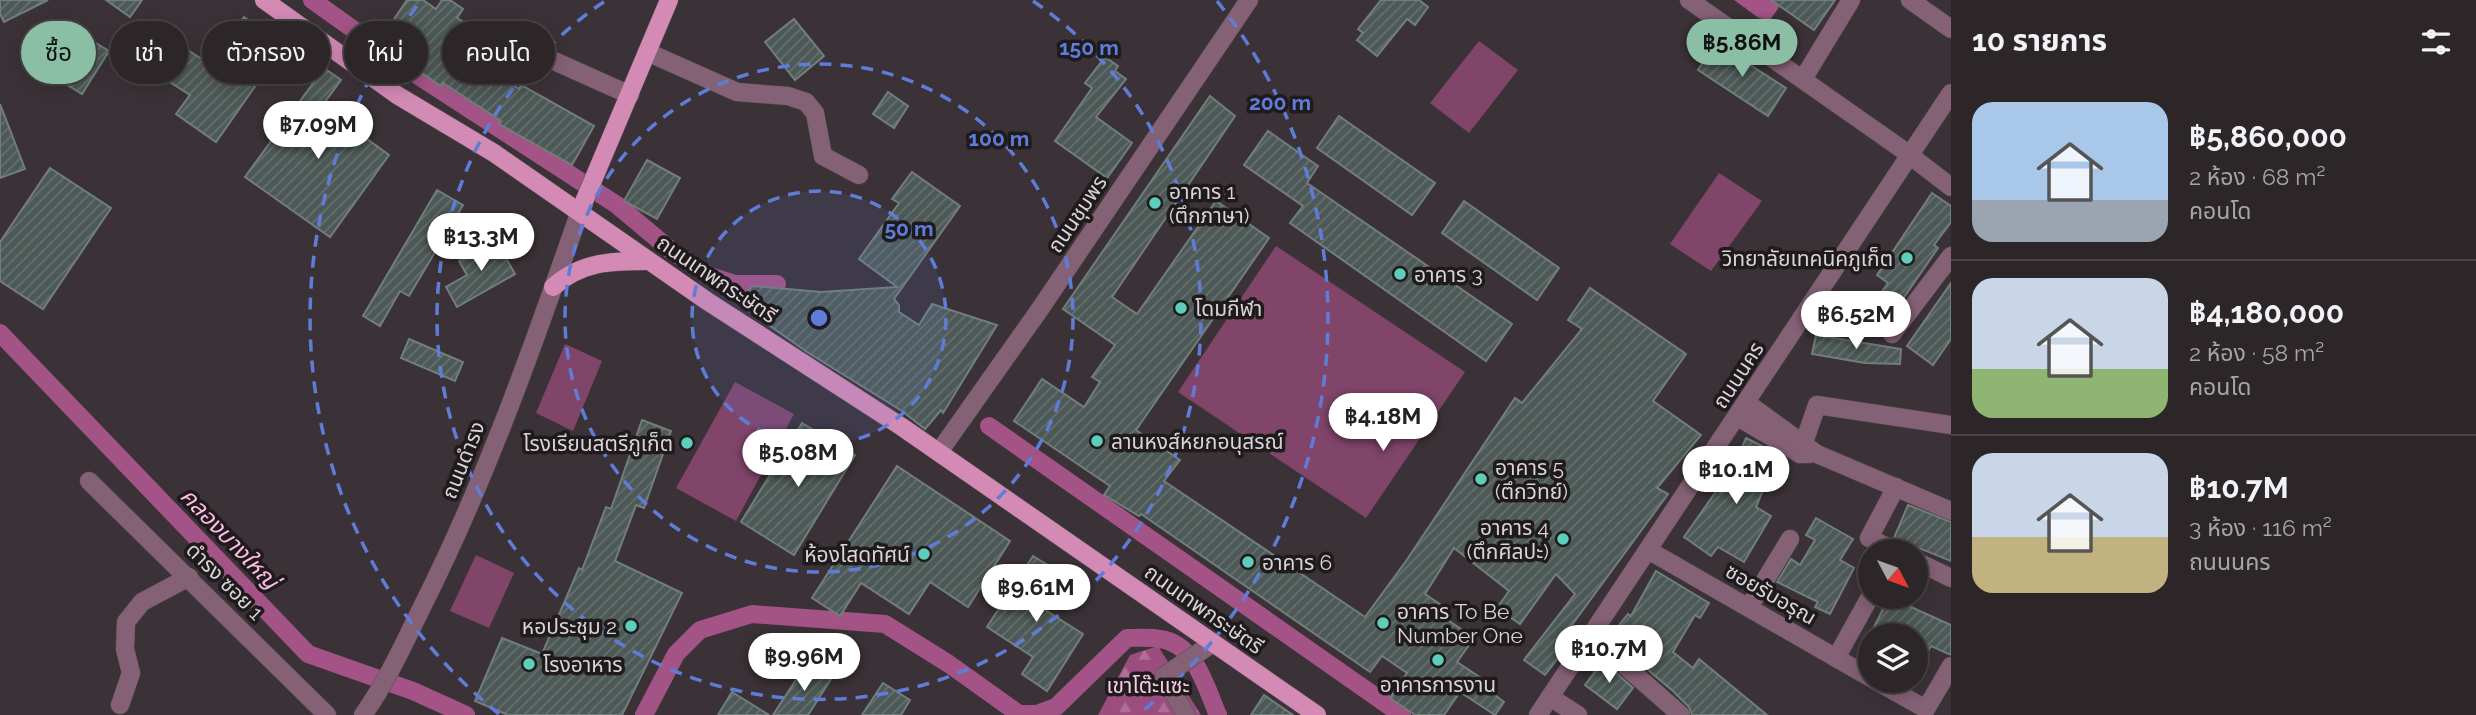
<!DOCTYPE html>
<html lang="th">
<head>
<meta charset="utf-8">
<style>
  :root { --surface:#2c2629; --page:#342e31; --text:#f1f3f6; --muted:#a6a5a8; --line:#484346; --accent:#8abfa5 }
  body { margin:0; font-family:Raleway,"Noto Sans Thai",sans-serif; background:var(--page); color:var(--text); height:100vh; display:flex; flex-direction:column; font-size:26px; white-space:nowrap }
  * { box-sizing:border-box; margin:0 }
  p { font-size:23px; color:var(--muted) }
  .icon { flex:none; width:38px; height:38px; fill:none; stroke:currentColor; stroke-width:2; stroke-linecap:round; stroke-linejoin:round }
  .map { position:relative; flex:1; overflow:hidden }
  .side { display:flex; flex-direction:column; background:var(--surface); width:525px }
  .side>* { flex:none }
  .top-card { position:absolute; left:21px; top:21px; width:665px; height:63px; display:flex; gap:14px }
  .needle { width:46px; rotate:131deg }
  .tools { position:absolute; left:1858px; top:539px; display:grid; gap:14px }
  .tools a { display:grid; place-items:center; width:70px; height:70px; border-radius:50%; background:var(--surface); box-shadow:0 4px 18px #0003,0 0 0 2px var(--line); font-size:35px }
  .price { position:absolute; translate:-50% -60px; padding:0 16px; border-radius:24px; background:#fff; color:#222; font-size:23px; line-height:46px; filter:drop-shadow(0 2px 4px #0008) }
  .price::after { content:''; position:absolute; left:50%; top:42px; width:21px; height:16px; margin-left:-10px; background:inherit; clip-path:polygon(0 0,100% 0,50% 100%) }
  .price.selected { background:var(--accent); color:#111 }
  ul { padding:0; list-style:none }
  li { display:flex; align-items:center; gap:21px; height:175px; padding:0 21px }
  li+li { border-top:2px solid var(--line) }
  li span { display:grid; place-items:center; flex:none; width:196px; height:140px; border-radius:21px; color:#555 }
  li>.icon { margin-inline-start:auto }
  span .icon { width:84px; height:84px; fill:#fffc; stroke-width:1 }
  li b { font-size:30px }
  h2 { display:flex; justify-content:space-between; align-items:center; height:84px; padding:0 21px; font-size:30px }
  .pill { padding:0 24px; border-radius:32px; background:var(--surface); box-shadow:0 4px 18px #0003,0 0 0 2px var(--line); font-size:24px; line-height:63px }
  .pill.selected { background:var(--accent); color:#111 }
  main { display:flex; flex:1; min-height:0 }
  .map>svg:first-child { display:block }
  .green { fill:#81456a }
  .forest { fill:url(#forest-firs) }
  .water { fill:url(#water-ripples) }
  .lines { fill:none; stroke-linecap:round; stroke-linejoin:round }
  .canal { stroke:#a35385; stroke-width:18 }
  .building { fill:url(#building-hatch); stroke:#717e7b; stroke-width:2 }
  .minor-casing { stroke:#584f54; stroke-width:19 }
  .major-casing { stroke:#584f54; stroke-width:19 }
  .minor { stroke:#856176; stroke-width:18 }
  .major { stroke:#d38ab5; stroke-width:18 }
  .ring { fill:none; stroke:#5f7dd8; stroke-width:3.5; stroke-dasharray:12 9 }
  .poi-dot { fill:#5dceb9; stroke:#1f1b1d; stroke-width:2.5 }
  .labels { text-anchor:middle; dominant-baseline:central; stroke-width:7; stroke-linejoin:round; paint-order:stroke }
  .poi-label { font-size:21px; fill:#dad3d7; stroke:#1f1b1d; text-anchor:start }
  .street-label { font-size:21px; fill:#dad3d7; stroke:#1f1b1d }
  .park-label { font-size:21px; fill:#facce6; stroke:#1f1b1d }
  .water-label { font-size:23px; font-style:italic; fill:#ffbce3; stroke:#1f1b1d }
  .centre { fill:#5f7dd8; stroke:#1f1b1d; stroke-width:3.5 }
  .ring-label { font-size:21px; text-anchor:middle; font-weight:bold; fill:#5f7dd8; stroke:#1f1b1d; stroke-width:7; stroke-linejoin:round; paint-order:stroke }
</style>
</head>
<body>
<main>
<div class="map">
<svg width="1951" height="715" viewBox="0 0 1951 715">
  <defs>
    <pattern id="forest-firs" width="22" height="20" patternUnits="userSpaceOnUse" patternTransform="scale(1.75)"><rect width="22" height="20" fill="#9c4d7e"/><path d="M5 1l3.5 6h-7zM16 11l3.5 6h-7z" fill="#ae6e95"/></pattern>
    <pattern id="water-ripples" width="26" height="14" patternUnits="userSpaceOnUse" patternTransform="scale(1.75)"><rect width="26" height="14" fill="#a35385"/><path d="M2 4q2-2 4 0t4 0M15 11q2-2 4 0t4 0" fill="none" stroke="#774a66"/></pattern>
    <pattern id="building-hatch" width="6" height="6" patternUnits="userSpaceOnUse" patternTransform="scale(1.75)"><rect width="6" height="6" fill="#4d5956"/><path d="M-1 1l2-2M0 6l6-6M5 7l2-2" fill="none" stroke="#66706e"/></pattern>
  </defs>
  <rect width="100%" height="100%" fill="#3b3237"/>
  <!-- green -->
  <g class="green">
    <path d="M1479,41L1518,70L1469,133L1430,103Z"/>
    <path d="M1719,173L1762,201L1711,271L1670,244Z"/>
    <path d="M1276,246L1465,372L1366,518L1178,392Z"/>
    <path d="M565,344L602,361L573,431L536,413Z"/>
    <path d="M735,382L794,414L736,521L676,488Z"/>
    <path d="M476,555L514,573L489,628L450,611Z"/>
  </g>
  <!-- forest -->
  <path class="forest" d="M1158,646L1201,715H1098L1130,655Z"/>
  <!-- water -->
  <path class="water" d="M1734,0H1771L1780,6L1767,24Z"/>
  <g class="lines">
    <!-- canal -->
    <g class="canal">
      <path d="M312,0L420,77L617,205L673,252L710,276L735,284H777"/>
      <path d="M0,333L308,654L413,691L466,715"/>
      <path d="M989,426L1402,715"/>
      <path d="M644,715L676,654L700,630L752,614L885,624L949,664L1019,714H1037L1056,707L1127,638C1138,638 1150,637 1160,639C1196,644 1206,688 1218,715"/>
    </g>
  </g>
  <!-- building -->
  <g class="building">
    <path d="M0,0H48L4,22L0,14Z"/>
    <path d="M106,0H142L130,17Z"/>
    <path d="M407,0H423L436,9L442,0H450L463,9L457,18L472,27L458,48L519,89L521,85L594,126L572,165L499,124L501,121L443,83L441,86L378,43Z"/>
    <path d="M1381,0H1419L1428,7L1415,25L1407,19L1377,56L1357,40L1363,33L1358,29Z"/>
    <path d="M1771,0H1835L1814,30Z"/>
    <path d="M244,17L284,45L216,142L176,114L190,95L130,57L150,26L211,65Z"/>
    <path d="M794,19L824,56L795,80L765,42Z"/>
    <path d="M65,24L109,51L82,94L39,67Z"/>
    <path d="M1716,43L1786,88L1768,116L1698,70Z"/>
    <path d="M1105,57L1118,66L1115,71L1126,79L1096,117L1132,143L1107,178L1055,141L1092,88L1085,83Z"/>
    <path d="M324,68L341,80L322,106L389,155L330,237L245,177Z"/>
    <path d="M888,92L908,106L894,128L873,114Z"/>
    <path d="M1210,96L1235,116L1112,297L1137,314L1216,201L1269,238L1136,430L1180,460L1164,481L1365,617L1406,561L1515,398L1522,403L1582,329L1568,320L1590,288L1686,354L1653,401L1701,435L1657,488L1668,494L1555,648L1562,653L1545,675L1524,660L1575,594L1556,574L1520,624L1497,608L1509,591L1454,548L1425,594L1450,611L1445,618L1474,638L1457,662L1481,678L1478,682L1504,702L1495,715L1460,692L1444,715H1415L1390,698L1407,673L1382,656L1370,672L1141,514L1139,516L1104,495L1110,486L1014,421L1042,379L1084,407L1100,382L1092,377L1115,345L1063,309Z"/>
    <path d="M0,104L25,169L0,178Z"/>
    <path d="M1339,116L1435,183L1412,215L1317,148Z"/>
    <path d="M1268,131L1318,166L1307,183L1512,324L1486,361L1290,223L1303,206L1244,165Z"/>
    <path d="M647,160L680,178L657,219L624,201Z"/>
    <path d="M50,168L111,208L43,309L0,281V242Z"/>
    <path d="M912,172L960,206L894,299L899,305V312L919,325L932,304L997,325L943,413L941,410L925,429L902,411L807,352L739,304L752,286L821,292L897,287L859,259L899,203L892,199Z"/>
    <path d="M437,190L463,205L409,296L400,291L380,326L363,316Z"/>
    <path d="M1932,193L1951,206V222L1934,245L1938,248L1882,329L1864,316L1888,283L1877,275Z"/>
    <path d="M1464,201L1559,268L1537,300L1442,233Z"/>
    <path d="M496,240L515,274L457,307L446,287L467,275L459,261Z"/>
    <path d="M1951,283V339L1933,365L1907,346Z"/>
    <path d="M1816,335L1901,349L1900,364L1865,363L1812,354Z"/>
    <path d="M409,339L463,362L455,381L401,358Z"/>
    <path d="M642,420L671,431L644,508L636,505L615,561L682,593L622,715H508L475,701L502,638L542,654L579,568L582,570L606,507L611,509Z"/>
    <path d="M802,423L855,455L794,555L741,522Z"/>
    <path d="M1746,438L1778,454L1756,507L1771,516L1744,562L1718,547L1711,556L1684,537L1717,490L1722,493Z"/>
    <path d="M897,466L1010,541L968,607L930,582L909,614L861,583L840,616L812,598Z"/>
    <path d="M1908,505L1951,522V561L1894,538Z"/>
    <path d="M1816,518L1853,539L1840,560L1854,568L1830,614L1815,607L1818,602L1777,582L1791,559L1800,565L1815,540L1806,535Z"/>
    <path d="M1033,556L1064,575L1042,608L1083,634L1047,691L1022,674L1033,657L987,627Z"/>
    <path d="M1656,571L1709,603L1700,618L1695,615L1673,652L1693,668L1699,659L1767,715H1692L1689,707L1673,691L1609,637L1628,614L1631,616Z"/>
    <path d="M1889,597L1951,625V655L1931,646L1916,671V635H1870Z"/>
    <path d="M1603,661L1633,688L1617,709L1585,685Z"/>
    <path d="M807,663L831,679L808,715H773Z"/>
    <path d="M883,683L910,700L901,715H862Z"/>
    <path d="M732,692L769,715H718Z"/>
    <path d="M1264,695L1293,715H1251Z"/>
  </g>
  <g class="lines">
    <!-- minor casing -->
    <g class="minor-casing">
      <g id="minor">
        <path d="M1689,0L1903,150L1951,187"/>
        <path d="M1910,0L1951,29"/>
        <path d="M505,39L630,95"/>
        <path d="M647,52L737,92L788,96L806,102L815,113L823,156L859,175"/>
        <path d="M1803,79L1851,0"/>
        <path d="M1892,334L1951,256"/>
        <path d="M1747,403L1817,454L1951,511"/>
        <path d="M1738,417L1800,454H1810"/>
        <path d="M939,452L1040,309L1249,0"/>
        <path d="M1800,454L1817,405L1951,425"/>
        <path d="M89,481L327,715"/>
        <path d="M1896,487L1869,538L1896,551"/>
        <path d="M1648,550L1871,678"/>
        <path d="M1916,561L1951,578"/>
        <path d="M1749,607L1790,539"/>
        <path d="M1591,636L1681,715"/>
        <path d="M1836,658L1871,595"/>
        <path d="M1876,681L1926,709L1951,666"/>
        <path d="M1550,697L1578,715"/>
        <path d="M120,705L131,673L125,649L126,622L142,602L189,577"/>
        <path d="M363,715C388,680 405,641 424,603C487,477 534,344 580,211"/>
        <path d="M1186,715L1164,676L1213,643"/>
        <path d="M1538,715L1951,93"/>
      </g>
    </g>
    <!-- major casing -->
    <g class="major-casing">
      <g id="major">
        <path d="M264,0L397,95L494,153L707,301L902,427L1317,715"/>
        <path d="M580,211L669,0"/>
        <path d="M553,287C582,261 612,261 648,261"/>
      </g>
    </g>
    <!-- minor -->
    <use href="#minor" class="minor"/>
    <!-- major -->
    <use href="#major" class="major"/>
  </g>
  <!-- distance rings -->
  <circle cx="819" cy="318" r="127" fill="#5f7dd8" fill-opacity=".12"/>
  <g class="ring">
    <circle cx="819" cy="318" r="127"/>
    <circle cx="819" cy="318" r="254"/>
    <path d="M1033 1A382 382 0 1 1 605 1"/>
    <path d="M499 714A509 509 0 0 1 421 1M1217 1A509 509 0 0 1 1139 714"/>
  </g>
  <!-- markers -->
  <g class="poi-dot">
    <circle cx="1155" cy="203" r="7"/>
    <circle cx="1907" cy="258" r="7"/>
    <circle cx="1400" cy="274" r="7"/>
    <circle cx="1181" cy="308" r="7"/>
    <circle cx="1097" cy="441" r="7"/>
    <circle cx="687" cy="443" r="7"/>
    <circle cx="1481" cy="479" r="7"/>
    <circle cx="1563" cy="539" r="7"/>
    <circle cx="924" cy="554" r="7"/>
    <circle cx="1248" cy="562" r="7"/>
    <circle cx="1383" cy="623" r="7"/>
    <circle cx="631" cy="626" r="7"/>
    <circle cx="1438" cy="660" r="7"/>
    <circle cx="529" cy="664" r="7"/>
  </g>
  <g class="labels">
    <!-- poi labels -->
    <g class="poi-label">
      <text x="1169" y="191">อาคาร 1<tspan x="1169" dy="24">(ตึกภาษา)</tspan></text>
      <text x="1893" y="258" text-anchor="end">วิทยาลัยเทคนิคภูเก็ต</text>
      <text x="1414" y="274">อาคาร 3</text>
      <text x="1195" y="308">โดมกีฬา</text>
      <text x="1111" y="441">ลานหงส์หยกอนุสรณ์</text>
      <text x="673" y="443" text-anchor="end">โรงเรียนสตรีภูเก็ต</text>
      <text x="1495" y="467">อาคาร 5<tspan x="1495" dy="24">(ตึกวิทย์)</tspan></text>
      <text x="1549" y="527" text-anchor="end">อาคาร 4<tspan x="1549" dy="24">(ตึกศิลปะ)</tspan></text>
      <text x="910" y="554" text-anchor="end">ห้องโสดทัศน์</text>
      <text x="1262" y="562">อาคาร 6</text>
      <text x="1397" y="611">อาคาร To Be<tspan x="1397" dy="24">Number One</tspan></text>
      <text x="617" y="626" text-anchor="end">หอประชุม 2</text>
      <text x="543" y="664">โรงอาหาร</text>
      <text x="1438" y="684" text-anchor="middle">อาคารการงาน</text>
    </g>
    <!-- street labels -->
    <g class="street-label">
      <text transform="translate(1077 214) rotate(-56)">ถนนชุมพร</text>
      <text transform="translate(717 279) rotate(34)">ถนนเทพกระษัตรี</text>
      <text transform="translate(1738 375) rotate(-57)">ถนนนคร</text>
      <text transform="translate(463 460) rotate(-68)">ถนนดำรง</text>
      <text transform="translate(225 581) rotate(45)">ดำรง ซอย 1</text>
      <text transform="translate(1771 594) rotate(30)">ซอยรับอรุณ</text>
      <text transform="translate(1204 609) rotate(35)">ถนนเทพกระษัตรี</text>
    </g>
    <!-- park labels -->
    <g class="park-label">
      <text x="1148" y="685">เขาโต๊ะแซะ</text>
    </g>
    <!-- water labels -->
    <g class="water-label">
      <text transform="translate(230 538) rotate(46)">คลองบางใหญ่</text>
    </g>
  </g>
  <circle cx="819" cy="318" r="10" class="centre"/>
  <g class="ring-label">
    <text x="1089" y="55">150 m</text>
    <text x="1280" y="110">200 m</text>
    <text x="999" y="146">100 m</text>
    <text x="909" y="236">50 m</text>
  </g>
</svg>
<div class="tools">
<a><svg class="needle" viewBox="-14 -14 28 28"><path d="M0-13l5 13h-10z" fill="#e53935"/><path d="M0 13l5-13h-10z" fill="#a6a5a8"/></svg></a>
<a><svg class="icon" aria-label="layers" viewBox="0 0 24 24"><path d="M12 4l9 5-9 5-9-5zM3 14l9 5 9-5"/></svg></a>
</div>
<b class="price selected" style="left:1742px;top:79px">฿5.86M</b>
<b class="price" style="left:318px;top:161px">฿7.09M</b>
<b class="price" style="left:481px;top:273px">฿13.3M</b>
<b class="price" style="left:1856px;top:351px">฿6.52M</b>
<b class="price" style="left:1383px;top:453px">฿4.18M</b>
<b class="price" style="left:798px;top:489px">฿5.08M</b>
<b class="price" style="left:1736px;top:506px">฿10.1M</b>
<b class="price" style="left:1036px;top:624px">฿9.61M</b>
<b class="price" style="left:1609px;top:685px">฿10.7M</b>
<b class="price" style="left:804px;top:693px">฿9.96M</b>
<div class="top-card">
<a class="pill selected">ซื้อ</a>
<a class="pill">เช่า</a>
<a class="pill">ตัวกรอง</a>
<a class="pill">ใหม่</a>
<a class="pill">คอนโด</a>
</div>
</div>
<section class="side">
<h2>10 รายการ<svg class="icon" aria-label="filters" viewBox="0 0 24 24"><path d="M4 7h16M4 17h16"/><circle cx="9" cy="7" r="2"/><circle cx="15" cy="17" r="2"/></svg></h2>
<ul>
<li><span style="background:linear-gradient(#a9c7e8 70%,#9aa5b1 0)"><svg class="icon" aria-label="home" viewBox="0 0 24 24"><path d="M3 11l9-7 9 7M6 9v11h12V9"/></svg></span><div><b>฿5,860,000</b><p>2 ห้อง · 68 m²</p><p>คอนโด</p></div></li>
<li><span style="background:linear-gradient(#c9d6e8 65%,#8fb573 0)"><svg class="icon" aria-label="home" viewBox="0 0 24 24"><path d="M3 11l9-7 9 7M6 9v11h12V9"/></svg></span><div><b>฿4,180,000</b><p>2 ห้อง · 58 m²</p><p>คอนโด</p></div></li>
<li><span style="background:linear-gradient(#c9d6e8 60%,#c2b280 0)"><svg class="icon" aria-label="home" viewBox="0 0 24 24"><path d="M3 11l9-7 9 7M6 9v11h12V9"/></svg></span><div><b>฿10.7M</b><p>3 ห้อง · 116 m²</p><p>ถนนนคร</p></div></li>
</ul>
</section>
</main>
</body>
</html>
